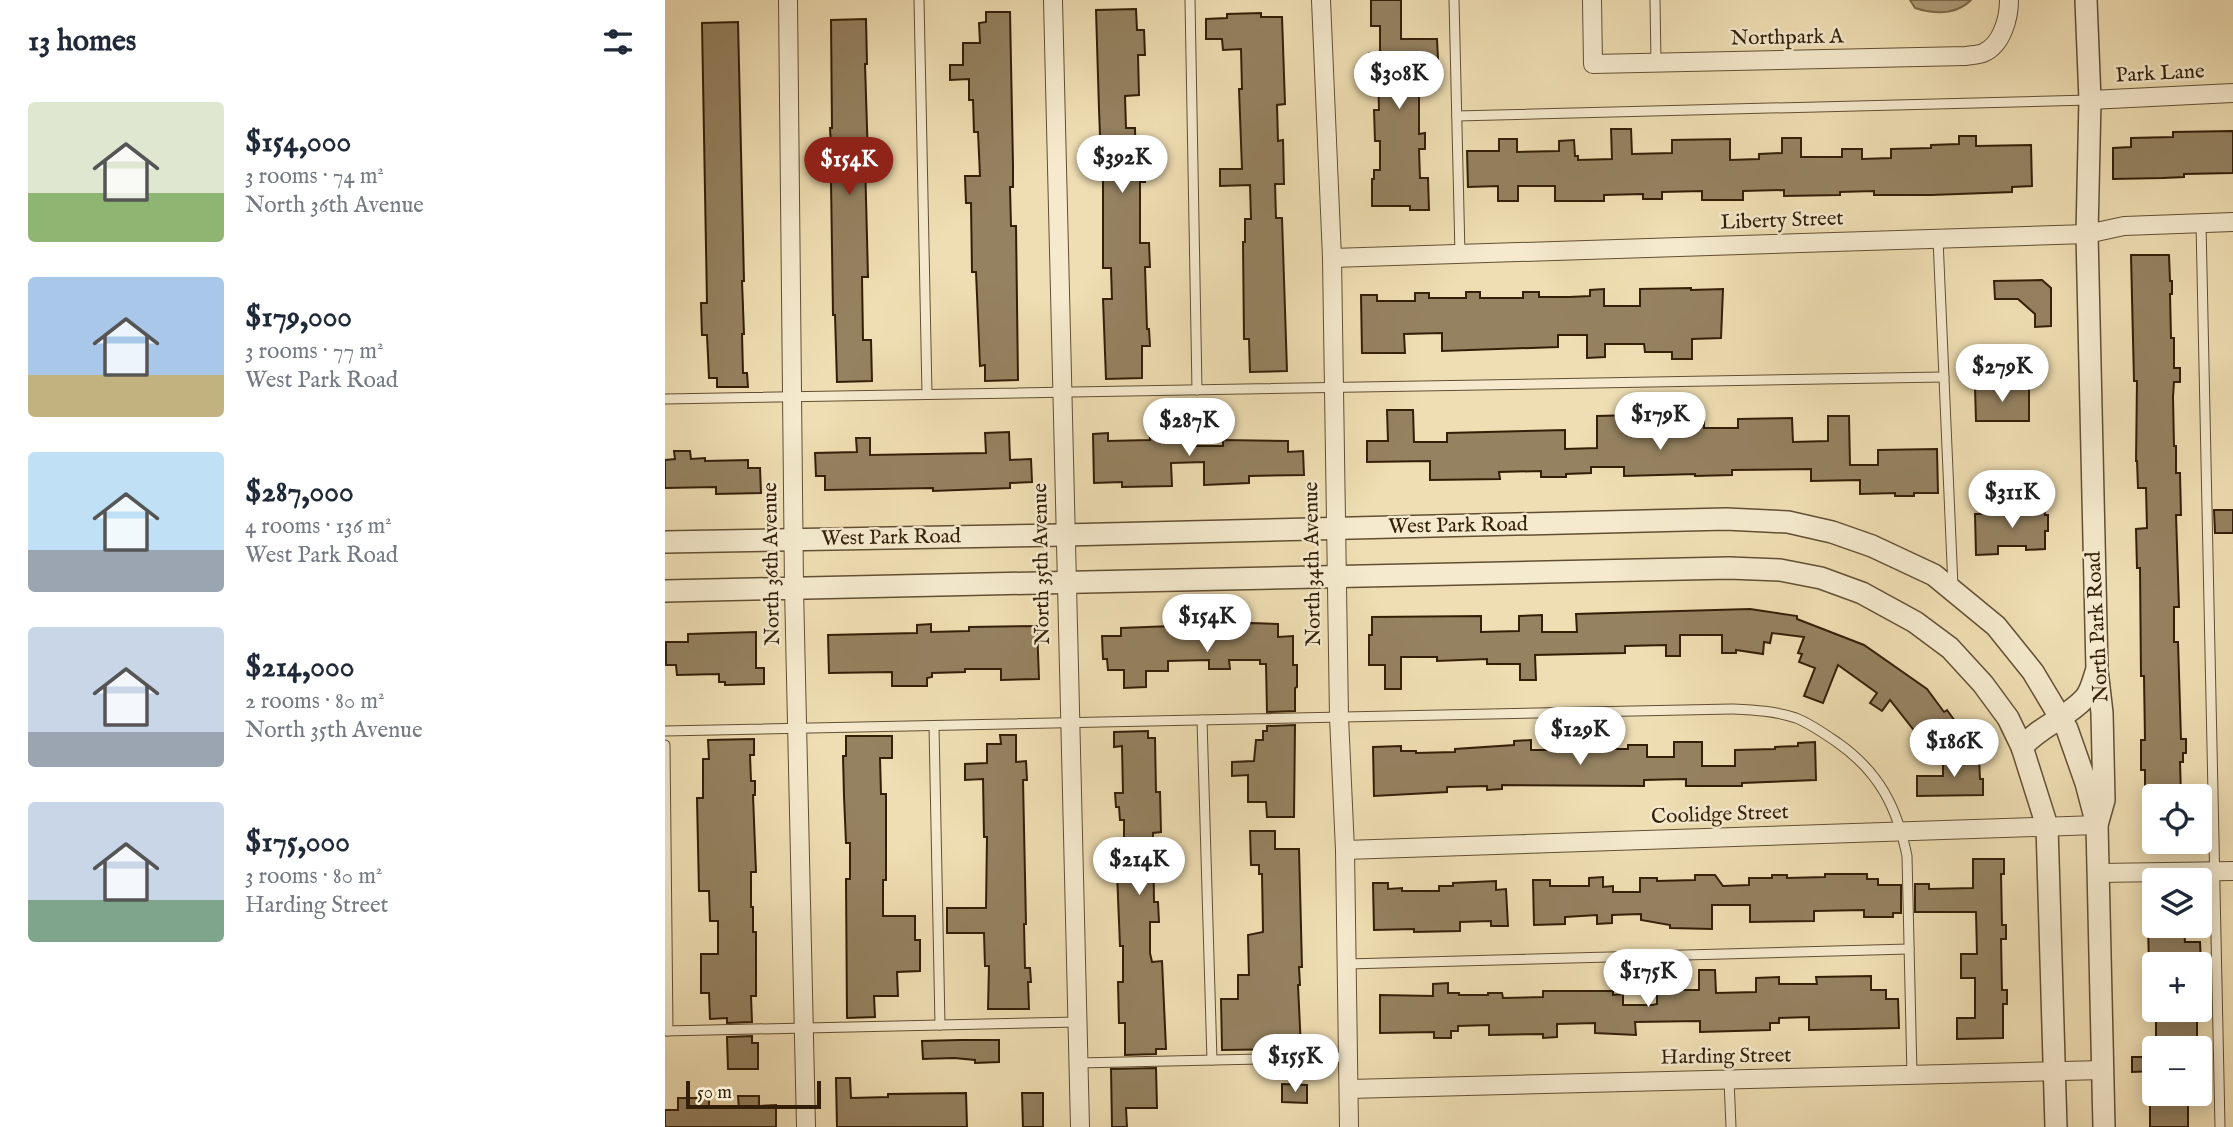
<!DOCTYPE html>
<html lang="en">
<head>
<meta charset="utf-8">
<style>
  :root { --surface:#fff; --page:#f2f2f3; --text:#1f2937; --muted:#747a83; --accent:#8f2418 }
  body { margin:0; font-family:"IM FELL English",serif; background:var(--page); color:var(--text); height:100vh; display:flex; flex-direction:column; font-size:26px; white-space:nowrap }
  * { box-sizing:border-box; margin:0 }
  p { font-size:23px; color:var(--muted) }
  .icon { flex:none; width:38px; height:38px; fill:none; stroke:currentColor; stroke-width:2; stroke-linecap:round; stroke-linejoin:round }
  .map { position:relative; flex:1; overflow:hidden }
  .details { display:flex; flex-direction:column; background:var(--surface); width:665px }
  .details>* { flex:none }
  .controls { position:absolute; left:1477px; top:784px; display:grid; gap:14px }
  .controls a { display:grid; place-items:center; width:70px; height:70px; border-radius:7px; background:var(--surface); box-shadow:0 4px 18px #0003; font-size:35px }
  .scale { position:absolute; left:21px; bottom:18px; width:135px; box-sizing:border-box; padding-left:7px; border:4px solid #331f08; border-top:0; font-size:19px; line-height:24px; white-space:nowrap; color:#331f08; -webkit-text-stroke:5px #f5eace; paint-order:stroke }
  .price { position:absolute; translate:-50% -60px; padding:0 16px; border-radius:24px; background:#fff; color:#222; font-size:23px; line-height:46px; filter:drop-shadow(0 2px 4px #0008) }
  .price::after { content:''; position:absolute; left:50%; top:42px; width:21px; height:16px; margin-left:-10px; background:inherit; clip-path:polygon(0 0,100% 0,50% 100%) }
  .price.current { background:var(--accent); color:#fff }
  ul { padding:0; list-style:none }
  li { display:flex; align-items:center; gap:21px; height:175px; padding:0 28px }
  li span { display:grid; place-items:center; flex:none; width:196px; height:140px; border-radius:7px; color:#555 }
  li>.icon { margin-inline-start:auto }
  span .icon { width:84px; height:84px; fill:#fffc; stroke-width:1 }
  li b { font-size:30px }
  h2 { display:flex; justify-content:space-between; align-items:center; height:84px; padding:0 28px; font-size:30px }
  main { display:flex; flex:1; min-height:0 }
  .map>svg:first-child { display:block }
  .water { fill:#af9d79; stroke:#7d6b4c; stroke-width:2 }
  .building { fill:#958261; stroke:#331f08; stroke-width:2 }
  .lines { fill:none; stroke-linecap:round; stroke-linejoin:round }
  .service-casing { stroke:#624f33; stroke-width:11 }
  .minor-casing { stroke:#624f33; stroke-width:20 }
  .tertiary-casing { stroke:#624f33; stroke-width:24 }
  .service { stroke:#f5eace; stroke-width:9 }
  .minor { stroke:#f5eace; stroke-width:18 }
  .tertiary { stroke:#f5eace; stroke-width:21 }
  .labels { text-anchor:middle; dominant-baseline:central; stroke-width:5; stroke-linejoin:round; paint-order:stroke }
  .street-label { font-size:21px; fill:#331f08; stroke:#f5eace }
</style>
</head>
<body>
<main>
<section class="details">
<h2>13 homes<svg class="icon" aria-label="filters" viewBox="0 0 24 24"><path d="M4 7h16M4 17h16"/><circle cx="9" cy="7" r="2"/><circle cx="15" cy="17" r="2"/></svg></h2>
<ul>
<li><span style="background:linear-gradient(#dfe7d0 65%,#8fb573 0)"><svg class="icon" aria-label="home" viewBox="0 0 24 24"><path d="M3 11l9-7 9 7M6 9v11h12V9"/></svg></span><div><b>$154,000</b><p>3 rooms · 74 m²</p><p>North 36th Avenue</p></div></li>
<li><span style="background:linear-gradient(#a9c7e8 70%,#c2b280 0)"><svg class="icon" aria-label="home" viewBox="0 0 24 24"><path d="M3 11l9-7 9 7M6 9v11h12V9"/></svg></span><div><b>$179,000</b><p>3 rooms · 77 m²</p><p>West Park Road</p></div></li>
<li><span style="background:linear-gradient(#bfe0f5 70%,#9aa5b1 0)"><svg class="icon" aria-label="home" viewBox="0 0 24 24"><path d="M3 11l9-7 9 7M6 9v11h12V9"/></svg></span><div><b>$287,000</b><p>4 rooms · 136 m²</p><p>West Park Road</p></div></li>
<li><span style="background:linear-gradient(#c9d6e8 75%,#9aa5b1 0)"><svg class="icon" aria-label="home" viewBox="0 0 24 24"><path d="M3 11l9-7 9 7M6 9v11h12V9"/></svg></span><div><b>$214,000</b><p>2 rooms · 80 m²</p><p>North 35th Avenue</p></div></li>
<li><span style="background:linear-gradient(#c9d6e8 70%,#7fa58c 0)"><svg class="icon" aria-label="home" viewBox="0 0 24 24"><path d="M3 11l9-7 9 7M6 9v11h12V9"/></svg></span><div><b>$175,000</b><p>3 rooms · 80 m²</p><p>Harding Street</p></div></li>
</ul>
</section>
<div class="map">
<svg width="1568" height="1127" viewBox="0 0 1568 1127">
  <rect width="100%" height="100%" fill="#efdeb3"/>
  <filter id="stains"><feTurbulence type="fractalNoise" baseFrequency=".00286" numOctaves="4"/><feColorMatrix values="0 0 0 0 .2 0 0 0 0 .09 0 0 0 0 .02 0 0 0 .5 -.17"/></filter>
  <radialGradient id="worn" r=".72"><stop offset=".6" stop-color="#630" stop-opacity="0"/><stop offset="1" stop-color="#630" stop-opacity=".3"/></radialGradient>
  <!-- water -->
  <path class="water" d="M1245,0H1306C1291,15 1269,14 1250,8Z"/>
  <!-- building -->
  <g class="building">
    <path d="M706,0H736V39H772L773,59H754V134L760,133V149H754L755,178H763L764,210H745V206H707V179H709V170H715V141H710L709,110H714L713,71L704,72V53H715V26H706Z"/>
    <path d="M471,9L472,30H479L480,55H473L474,95L460,96L461,128H470L471,169H479L480,182H475V243H484L485,267H480L482,329H484L485,346H477V378L441,379L438,299H447L446,268H438V162H436L434,109L431,10Z"/>
    <path d="M321,12H345L348,165V187H345L346,226H351L353,380L320,381V365L315,366L311,272H307L306,203H301L300,176H315L313,132H309L308,100H304V79L285,80V65H298V43H315L314,23L321,22Z"/>
    <path d="M596,13V17H617L620,104L612,105L613,141L618,140L619,184H610L611,218H617L622,371L585,372L584,339H579L578,242H580V219H586L585,185L555,186V169H577L574,89H577L576,49L558,50L557,39H541V19L562,18V14Z"/>
    <path d="M201,19L202,64H200L203,159H200L203,277H197L198,340H206L207,381L172,382L170,315H168L166,182H168L165,128H167L166,20Z"/>
    <path d="M73,22L79,281H77L79,334H77L78,373H82L83,387H52V378H44L42,335H37L36,303H42L37,23Z"/>
    <path d="M946,129H966L967,154L1007,153V140L1065,139V160L1094,159V154L1117,153V138H1136V157H1177V149H1197V159L1226,158V149L1266,148V145L1294,144V136H1311V146L1366,145L1367,186L1347,187V192L1266,195H1209V191L1175,192V195L1119,196V190L1078,191V200H1037V191L997,192V199H978V194L939,195V201H890V186H853V201H833V186L803,187L802,151H834V139H852V152L894,151V141L909,140L910,156H913V160L947,159Z"/>
    <path d="M1568,131V173L1519,174V177L1498,178L1448,179V148L1466,147V138L1508,137V132Z"/>
    <path d="M1466,255H1504L1505,281H1507V294H1505L1506,338H1509V368H1515V382H1509L1508,397L1509,446H1511V473H1515L1516,515H1511L1514,607H1509V642H1513L1516,739H1521V753H1518V762H1515L1516,796H1480V770H1476V740H1480L1479,676H1476L1475,568H1472L1471,529L1482,528L1481,488H1473L1472,461H1471L1472,381H1469Z"/>
    <path d="M1377,280L1386,288V326L1370,327V314L1353,299H1330L1329,281Z"/>
    <path d="M1026,288V290L1058,289L1056,338L1027,339V359H1007V352H980L979,344H940V357L922,358V335H893V347L777,351V333L739,334L740,353H697L696,295H712V301H750V293H764V298H801V292H815V298H858V292H874V297H904L925,296V290L939,289V306H975V289Z"/>
    <path d="M1364,386V421H1311L1310,387Z"/>
    <path d="M722,410H748L749,442H782V433L900,430V449L932,448V416L968,415V418L1039,417V428H1073V419L1127,418L1128,442L1163,441V416H1184L1185,465H1213V450L1272,449L1273,493H1249V496H1230V493L1195,494V480L1146,481V469L1067,470V475L1030,476V474L959,476V467H926V473L901,474V477H876V471L834,472L835,479L765,480V461L702,462V441H723Z"/>
    <path d="M484,421H509L529,435V446H558V440L623,441V452L638,451L639,475L584,476V483L539,485V462L506,463L507,486L457,487V482L429,483L428,434L443,433V441L485,440Z"/>
    <path d="M344,432L345,460L366,459L367,482L345,483V488L268,491V488L160,490V476H151L150,453L192,452L191,438H205V455L321,453L320,433Z"/>
    <path d="M9,451H25L26,459L40,458V461L83,460V468H95L96,493L51,494V487L0,488V460L10,459Z"/>
    <path d="M1359,503H1379L1380,515H1383V531H1380V549L1361,550V546H1333V554L1311,555L1310,514L1359,513Z"/>
    <path d="M1549,510H1568V533H1550Z"/>
    <path d="M1085,609L1132,616V619L1199,645L1262,689L1279,712L1282,710L1290,721L1256,748L1247,736L1251,733L1225,700L1217,711L1205,703L1212,693L1173,665L1158,703L1139,696L1150,668L1134,662L1137,654L1133,653L1139,637L1107,633L1105,643L1099,642L1098,654L1071,650V653H1057V635H1015V656H1001V645L960,646V653L870,655L871,680H855V664H822V659L772,661V657H736V689H720V665H704V635H707V617L816,616V632L854,631V616L877,615V632H912L911,614Z"/>
    <path d="M586,623L613,624V637L628,636V665H632V687L630,688V711L602,712L601,664H595V660H564L565,669H544V660L503,661V671H481V687L459,688V670H443L442,659H438L437,636H456V628Z"/>
    <path d="M266,624V632L304,631V627L372,626L374,679L336,680V669H300V672L267,673V677L262,678V686H227V672L164,673L163,635L252,633V625Z"/>
    <path d="M91,632V668H99V684L60,685V682H54V674L12,675L11,665H1V642H23V634Z"/>
    <path d="M630,725L629,817H602L601,802H583V775L567,776V762L589,761L591,740H598V731H602V726Z"/>
    <path d="M483,731V738H490L491,792H495L496,832L488,833L489,902H493L494,922H485V953L487,962L497,961L501,1049H491V1054L460,1055V1023H454L453,982H458V946H455L451,848H459V820H455L454,807H451L450,793H458L457,746L449,747V732Z"/>
    <path d="M335,735H351V762L361,761L362,780H358L361,924H359L360,968H365L366,982H363L364,1009H323L324,966H320L319,933H282V908H321L322,837H319L318,779L300,780V764L322,763V744H336Z"/>
    <path d="M181,736H227V758H215L216,794H221V880H218V916H250V940H255V971L232,972L233,996H209L210,1017L182,1018L181,879H185V843H181L179,796L178,756H181Z"/>
    <path d="M89,739V755H85L86,781H90V795H88L91,872H86V907H88V932H91V996H86L87,1022L62,1023V1018L45,1019L44,993H36V954H53V921H45L44,891H34L32,798H38V759H44L43,740Z"/>
    <path d="M866,740V750H904V747H921V749H963V745H982V757H1009V742H1037V766H1070V750L1110,749V747L1133,746V743L1150,742L1151,780L1077,783V786H1021V779L979,780V786L837,785V789L822,790V786L782,787V792L709,796L708,747L736,746V751H751V753L790,752V749L849,745V741Z"/>
    <path d="M1314,757L1315,779H1318V795L1252,796V776H1278V758Z"/>
    <path d="M585,831H610V849H634L637,967H634L635,985H633L636,1049L557,1050L556,999H573V975H584L583,935L598,932L597,874H594V865H586Z"/>
    <path d="M1308,859H1339V874H1336L1337,925H1341V939H1336L1337,990H1342V1004H1338V1038L1292,1039V1018H1310V978H1296V954H1312L1311,912H1250V884H1264V889L1308,888Z"/>
    <path d="M1160,874H1202V879H1213V885H1236V913H1228V917H1199V910L1149,911V921L1085,922V905H1047V929L1005,928V925L976,920V914L947,915V923L932,924V915L900,917V924L869,925L868,880H885V886H924V878L938,877V887L948,886V892H975V878H992V881L1030,880V875H1050L1058,886L1084,885V878H1107V875H1122V878L1160,877Z"/>
    <path d="M831,881V890L841,889L843,926H826V921L795,922V931L749,932V929L709,930L708,883H723V889L737,888V891H774V886H788V883Z"/>
    <path d="M1483,926H1519L1520,942H1535L1536,964H1484Z"/>
    <path d="M1034,970H1050L1051,993L1091,992V978L1114,977V984H1152L1151,977L1206,976V990H1221V999H1233L1234,1028L1144,1030V1017L1114,1018V1023H1105V1030L1035,1032V1021L970,1022L971,1035L930,1033V1023L892,1024V1037L878,1038V1034L824,1035V1025L793,1026V1031H786V1038H769V1032L715,1033V995L768,996V984L783,983V993H794V995H823V993H837L838,998L878,997V991H948V995L958,994V1005H987L992,1004V990H1034Z"/>
    <rect x="1491" y="1010" width="41" height="38"/>
    <path d="M87,1036V1043H93V1069H63L62,1037Z"/>
    <path d="M295,1040H334V1062L310,1063V1060L289,1058L258,1059L257,1041Z"/>
    <path d="M1467,1057H1489V1071L1467,1072Z"/>
    <path d="M491,1068L492,1108H461L462,1127H447L446,1069Z"/>
    <path d="M171,1078H185L186,1098L223,1097V1094L301,1093L302,1127H172Z"/>
    <path d="M617,1084L642,1085V1103L617,1102Z"/>
    <path d="M357,1093H378V1127H358Z"/>
    <path d="M1485,1094H1513V1100L1523,1099V1127H1485Z"/>
    <path d="M73,1096H94V1106L111,1105V1127H0V1110H13V1098H44V1108H74Z"/>
  </g>
  <g class="lines">
    <!-- service casing -->
    <g class="service-casing">
      <g id="service">
        <path d="M254,0L262,394"/>
        <path d="M525,0L532,390"/>
        <path d="M789,0L795,254"/>
        <path d="M990,0L991,63"/>
        <path d="M792,116L1425,100"/>
        <path d="M1536,223L1555,1127"/>
        <path d="M1273,239L1288,587"/>
        <path d="M0,399L1279,377"/>
        <path d="M537,720L547,1060"/>
        <path d="M269,726L275,1025"/>
        <path d="M0,731L1067,709C1088,710 1111,711 1131,718C1146,724 1160,734 1173,743C1214,772 1232,807 1242,856L1247,1075"/>
        <path d="M0,745L3,1031"/>
        <path d="M682,964L1244,949"/>
        <path d="M0,1031L412,1022"/>
        <path d="M413,1063L684,1057"/>
        <path d="M1064,1080L1066,1127"/>
      </g>
    </g>
    <!-- minor casing -->
    <g class="minor-casing">
      <g id="minor">
        <path d="M123,0L129,588L141,1127"/>
        <path d="M388,0L415,1127"/>
        <path d="M656,0L667,258L674,717L680,850L684,1127"/>
        <path d="M927,0L928,64L1301,56C1306,55 1313,55 1318,53C1337,45 1344,18 1344,0"/>
        <path d="M1425,100L1568,93"/>
        <path d="M667,258L1422,234L1459,226L1568,222"/>
        <path d="M680,850L1432,825"/>
        <path d="M1434,873L1568,871"/>
        <path d="M684,1089L1438,1070"/>
      </g>
    </g>
    <!-- tertiary casing -->
    <g class="tertiary-casing">
      <g id="tertiary">
        <path d="M1421,0L1425,100L1422,234L1432,670L1437,713L1439,800L1432,825L1439,1127"/>
        <path d="M0,542L399,535L1061,519L1123,522L1167,532L1207,546L1269,575L1331,626L1368,672L1402,729L1421,783L1432,825"/>
        <path d="M0,591L1064,568L1115,570L1156,578L1197,593L1250,622L1285,648L1318,684L1343,718L1357,747L1382,826L1391,1127"/>
        <path d="M1357,747C1375,726 1402,718 1420,698C1426,691 1428,681 1431,672"/>
      </g>
    </g>
    <!-- service -->
    <use href="#service" class="service"/>
    <!-- minor -->
    <use href="#minor" class="minor"/>
    <!-- tertiary -->
    <use href="#tertiary" class="tertiary"/>
  </g>
  <g class="labels">
    <!-- street labels -->
    <g class="street-label">
      <text transform="translate(1122 38) rotate(-1)">Northpark A</text>
      <text transform="translate(1495 74) rotate(-3)">Park Lane</text>
      <text transform="translate(1117 221) rotate(-2)">Liberty Street</text>
      <text transform="translate(793 526) rotate(-1)">West Park Road</text>
      <text transform="translate(226 538) rotate(-1)">West Park Road</text>
      <text transform="translate(107 564) rotate(-91)">North 36th Avenue</text>
      <text transform="translate(377 564) rotate(-91)">North 35th Avenue</text>
      <text transform="translate(648 564) rotate(-91)">North 34th Avenue</text>
      <text transform="translate(1433 627) rotate(-93)">North Park Road</text>
      <text transform="translate(1055 815) rotate(-2)">Coolidge Street</text>
      <text transform="translate(1061 1057) rotate(-1)">Harding Street</text>
    </g>
  </g>
  <rect width="100%" height="100%" filter="url(#stains)"/>
  <rect width="100%" height="100%" fill="url(#worn)"/>
</svg>
<div class="controls">
<a><svg class="icon" aria-label="locate" viewBox="0 0 24 24"><circle cx="12" cy="12" r="6"/><path d="M12 2v4M12 18v4M2 12h4M18 12h4"/></svg></a>
<a><svg class="icon" aria-label="layers" viewBox="0 0 24 24"><path d="M12 4l9 5-9 5-9-5zM3 14l9 5 9-5"/></svg></a>
<a>+</a>
<a>−</a>
</div>
<div class="scale">50 m</div>
<b class="price" style="left:734px;top:111px">$308K</b>
<b class="price" style="left:457px;top:195px">$392K</b>
<b class="price current" style="left:184px;top:197px">$154K</b>
<b class="price" style="left:1337px;top:404px">$279K</b>
<b class="price" style="left:995px;top:452px">$179K</b>
<b class="price" style="left:524px;top:458px">$287K</b>
<b class="price" style="left:1347px;top:530px">$311K</b>
<b class="price" style="left:542px;top:654px">$154K</b>
<b class="price" style="left:915px;top:767px">$129K</b>
<b class="price" style="left:1289px;top:779px">$186K</b>
<b class="price" style="left:474px;top:897px">$214K</b>
<b class="price" style="left:983px;top:1009px">$175K</b>
<b class="price" style="left:630px;top:1094px">$155K</b>
</div>
</main>
</body>
</html>
